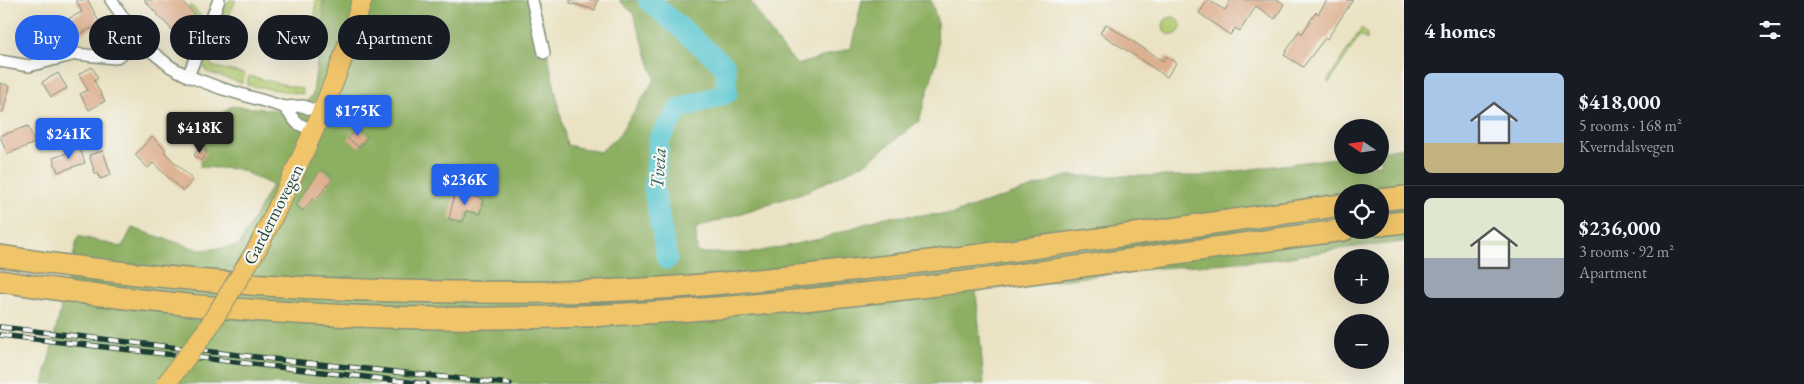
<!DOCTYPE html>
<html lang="en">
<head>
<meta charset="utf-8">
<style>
  :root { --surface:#171b24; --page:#242831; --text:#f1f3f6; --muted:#9ea1a6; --line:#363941; --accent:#2563eb }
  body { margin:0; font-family:"EB Garamond",serif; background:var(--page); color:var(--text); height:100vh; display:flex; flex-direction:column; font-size:19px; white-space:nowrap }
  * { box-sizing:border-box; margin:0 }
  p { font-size:16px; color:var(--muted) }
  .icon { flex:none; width:28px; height:28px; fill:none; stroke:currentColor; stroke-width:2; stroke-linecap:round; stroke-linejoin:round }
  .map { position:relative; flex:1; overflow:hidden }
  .drawer { display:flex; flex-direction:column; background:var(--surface); width:400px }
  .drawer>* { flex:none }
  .top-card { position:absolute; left:15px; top:15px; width:475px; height:45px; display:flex; gap:10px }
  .needle { width:32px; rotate:283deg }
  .controls { position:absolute; left:1334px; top:119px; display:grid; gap:10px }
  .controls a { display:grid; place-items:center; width:55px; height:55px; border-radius:50%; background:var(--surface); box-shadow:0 5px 20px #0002; font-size:25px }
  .price { position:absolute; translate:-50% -42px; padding:0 11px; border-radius:5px; background:var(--accent); color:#fff; font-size:16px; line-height:32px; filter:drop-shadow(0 1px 2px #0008) }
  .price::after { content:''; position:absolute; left:50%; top:30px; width:15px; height:11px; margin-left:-8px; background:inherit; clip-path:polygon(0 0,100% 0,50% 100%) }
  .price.on { background:#222; color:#fff }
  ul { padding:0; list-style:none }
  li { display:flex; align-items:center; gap:15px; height:125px; padding:0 20px }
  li+li { border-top:1px solid var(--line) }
  li span { display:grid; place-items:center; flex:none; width:140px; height:100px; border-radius:8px; color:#555 }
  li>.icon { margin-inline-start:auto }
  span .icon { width:60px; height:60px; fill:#fffc; stroke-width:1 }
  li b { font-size:21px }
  h2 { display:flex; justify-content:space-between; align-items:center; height:60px; padding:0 20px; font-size:21px }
  .chip { padding:0 18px; border-radius:22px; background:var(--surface); box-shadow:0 5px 20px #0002; font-size:18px; line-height:45px }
  .chip.on { background:var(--accent); color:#fff }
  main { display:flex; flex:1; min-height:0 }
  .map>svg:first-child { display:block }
  .green { fill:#b2cb70; stroke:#688452 }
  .forest { fill:#8daf62; stroke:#56764b; fill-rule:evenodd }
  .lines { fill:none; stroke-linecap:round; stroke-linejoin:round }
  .river { stroke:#5bc8d1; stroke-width:21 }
  .building { fill:#ddaf8e }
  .street-casing { stroke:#84907b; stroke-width:14 }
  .primary-casing { stroke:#84907b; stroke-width:21 }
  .highway-casing { stroke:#84907b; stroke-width:24 }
  .street { stroke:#fff; stroke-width:11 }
  .primary { stroke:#f0c469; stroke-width:19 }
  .highway { stroke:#f0c469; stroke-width:21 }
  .rail-casing { stroke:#1f3d34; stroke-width:5.5 }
  .rail { stroke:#f6f6f2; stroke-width:4; stroke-dasharray:11; stroke-linecap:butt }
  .primary-bridge-casing { stroke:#84907b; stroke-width:21; stroke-linecap:butt }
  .primary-bridge { stroke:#f0c469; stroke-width:19 }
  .labels { text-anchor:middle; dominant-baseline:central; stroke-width:4.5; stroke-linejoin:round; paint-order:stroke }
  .street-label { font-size:18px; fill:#1f3d34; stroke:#f6f6f2 }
  .water-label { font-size:19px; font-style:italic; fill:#2e605b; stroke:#f6f6f2 }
</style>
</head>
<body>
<main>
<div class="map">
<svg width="1404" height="384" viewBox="0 0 1404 384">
  <rect width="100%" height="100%" fill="#f6f6f2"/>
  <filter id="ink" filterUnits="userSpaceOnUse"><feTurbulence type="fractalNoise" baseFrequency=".02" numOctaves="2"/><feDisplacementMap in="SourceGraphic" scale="10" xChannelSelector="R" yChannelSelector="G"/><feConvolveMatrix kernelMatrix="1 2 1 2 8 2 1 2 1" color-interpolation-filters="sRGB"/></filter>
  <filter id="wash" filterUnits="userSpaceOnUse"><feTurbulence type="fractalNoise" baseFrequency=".0096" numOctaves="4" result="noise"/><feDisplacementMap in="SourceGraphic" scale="20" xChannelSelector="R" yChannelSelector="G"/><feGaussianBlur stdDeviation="1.12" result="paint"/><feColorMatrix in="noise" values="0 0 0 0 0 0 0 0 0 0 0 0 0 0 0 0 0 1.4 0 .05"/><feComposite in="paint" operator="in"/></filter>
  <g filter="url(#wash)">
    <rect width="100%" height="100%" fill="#eae2c2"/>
    <!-- green -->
    <g class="green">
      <path d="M229,0H236L220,35L217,40H213Z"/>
      <path d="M316,0H323L316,32L314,31Z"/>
      <path d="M191,5L203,19L197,33L193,35L176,28L188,17L192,21L196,18L189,7Z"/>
      <circle cx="1172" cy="26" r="9"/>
      <path d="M1362,28L1367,33V40L1360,35L1329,83L1327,81Z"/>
      <path d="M208,53L212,56L211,66L245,74L242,83L207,72L203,64Z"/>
      <path d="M249,76L302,89L303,94L247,85Z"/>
    </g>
    <!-- forest -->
    <path class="forest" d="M324,0H533L548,56L567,145L600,152L618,136L655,79L633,13L619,0H750L772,35L797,65L851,48L862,0H931L937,20L938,56L919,121L867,162L808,191L696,228L697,253H752L820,239L885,217L952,214L1067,176H1200L1342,157V165H1380V151L1404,147V242L1345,248L1278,259L1147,269L976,291L984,384H43L78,236L122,247L132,228L200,250L239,246L272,185L238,169L200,167L207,127L231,106L299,112L313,94ZM1342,192H1380V230H1342Z"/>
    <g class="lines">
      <!-- river -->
      <path class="river" d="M648,0L725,66L727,93L679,109L659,139L654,190L667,259"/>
    </g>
    <g id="blocks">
      <!-- building -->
      <g class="building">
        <path d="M76,0H88L100,24L70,39L67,33L63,36L59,28L69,22L68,19L82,12Z"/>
        <path d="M144,0H181L194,14L174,32Z"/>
        <path d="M570,0H598L595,10L570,3Z"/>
        <path d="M1208,0L1225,10L1231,0H1278L1284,4L1275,19L1256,6L1240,31L1235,28L1230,35L1199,13Z"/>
        <path d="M1327,0H1353L1327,39L1325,38L1303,67L1284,55L1299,31L1302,34L1316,12L1318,14Z"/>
        <path d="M1106,24L1163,61L1166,56L1176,63L1167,77L1100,33Z"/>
        <path d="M92,67L98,78L94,81L105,101L89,110L80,94L88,90L79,74Z"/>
        <path d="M58,73L67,88L51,97L42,82Z"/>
        <path d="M0,83L10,86L3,112H0Z"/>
        <path d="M28,126L35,143L7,154L0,136Z"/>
        <path d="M357,127L368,136L359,147L348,139Z"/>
        <path d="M152,137L166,150L164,152L193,180L183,191L153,163L148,168L135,155Z"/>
        <path d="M200,147L207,153L201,161L194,155Z"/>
        <path d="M80,148L85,163L58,172L53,158Z"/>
        <path d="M103,151L111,175L100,179L98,173H95L89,155Z"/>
        <path d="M321,169L333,177L320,195L316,198L314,197L303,211L295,205Z"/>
        <path d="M455,192L483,199L480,214L466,211L463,222L449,219Z"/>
      </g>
    </g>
  </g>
  <g filter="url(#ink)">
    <use href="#blocks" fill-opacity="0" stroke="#84907b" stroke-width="1"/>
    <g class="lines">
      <!-- street casing -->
      <g class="street-casing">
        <g id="street">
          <path d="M111,0L141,43L171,67L188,76L220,88L284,107L303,106L321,113"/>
          <path d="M532,0L544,53"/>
          <path d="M0,61L29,66L76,54L115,58L141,43"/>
          <path d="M188,76L219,0"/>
          <path d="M284,107L297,123L313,131"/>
        </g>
      </g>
      <!-- primary casing -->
      <g class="primary-casing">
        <path id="primary" d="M258,247C298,167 337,86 362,0"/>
      </g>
      <!-- highway casing -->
      <g class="highway-casing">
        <g id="highway">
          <path d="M1380,200L1404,197"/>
          <path d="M1380,225L1404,222"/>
          <path d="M0,256C152,280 305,291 459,292C536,293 613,292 690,286C908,268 1126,235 1342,205"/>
          <path d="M0,281C227,317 461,327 690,310C909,294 1127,259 1344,230"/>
        </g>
      </g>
      <!-- street -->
      <use href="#street" class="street"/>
      <!-- primary -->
      <use href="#primary" class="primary"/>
      <!-- highway -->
      <use href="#highway" class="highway"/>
      <!-- rail casing -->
      <g class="rail-casing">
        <g id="rail">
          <path d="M0,327L290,361L510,384"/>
          <path d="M0,335L427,384"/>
        </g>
      </g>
      <!-- rail -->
      <use href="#rail" class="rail"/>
      <!-- primary-bridge casing -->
      <g class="primary-bridge-casing">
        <path id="primary-bridge" d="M166,384L206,331L258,247"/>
      </g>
      <!-- primary-bridge -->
      <use href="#primary-bridge" class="primary-bridge"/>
    </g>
  </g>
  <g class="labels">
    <!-- street labels -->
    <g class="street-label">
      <text transform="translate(273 214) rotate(-63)">Gardermovegen</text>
    </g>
    <!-- water labels -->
    <g class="water-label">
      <text transform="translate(658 168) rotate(-86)">Tveia</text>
    </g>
  </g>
</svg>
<div class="controls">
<a><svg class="needle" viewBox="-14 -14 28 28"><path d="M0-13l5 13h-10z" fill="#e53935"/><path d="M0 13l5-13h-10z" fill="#9ea1a6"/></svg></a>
<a><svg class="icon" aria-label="locate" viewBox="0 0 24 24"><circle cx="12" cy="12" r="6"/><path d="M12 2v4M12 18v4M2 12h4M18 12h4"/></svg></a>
<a>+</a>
<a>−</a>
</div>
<b class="price" style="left:358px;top:137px">$175K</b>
<b class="price on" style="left:200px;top:154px">$418K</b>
<b class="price" style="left:69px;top:160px">$241K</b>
<b class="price" style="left:465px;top:206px">$236K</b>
<div class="top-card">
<a class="chip on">Buy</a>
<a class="chip">Rent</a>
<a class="chip">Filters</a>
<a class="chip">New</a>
<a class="chip">Apartment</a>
</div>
</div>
<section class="drawer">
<h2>4 homes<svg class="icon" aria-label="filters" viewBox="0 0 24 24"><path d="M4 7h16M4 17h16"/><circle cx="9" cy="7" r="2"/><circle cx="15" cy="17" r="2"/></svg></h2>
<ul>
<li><span style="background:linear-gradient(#a9c7e8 70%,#c2b280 0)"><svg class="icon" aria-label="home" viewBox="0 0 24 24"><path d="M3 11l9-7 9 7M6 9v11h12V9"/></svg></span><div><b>$418,000</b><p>5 rooms · 168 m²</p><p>Kverndalsvegen</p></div></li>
<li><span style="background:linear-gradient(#dfe7d0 60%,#9aa5b1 0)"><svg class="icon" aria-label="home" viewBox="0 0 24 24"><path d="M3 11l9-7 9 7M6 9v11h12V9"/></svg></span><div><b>$236,000</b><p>3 rooms · 92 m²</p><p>Apartment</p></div></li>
</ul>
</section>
</main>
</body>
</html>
